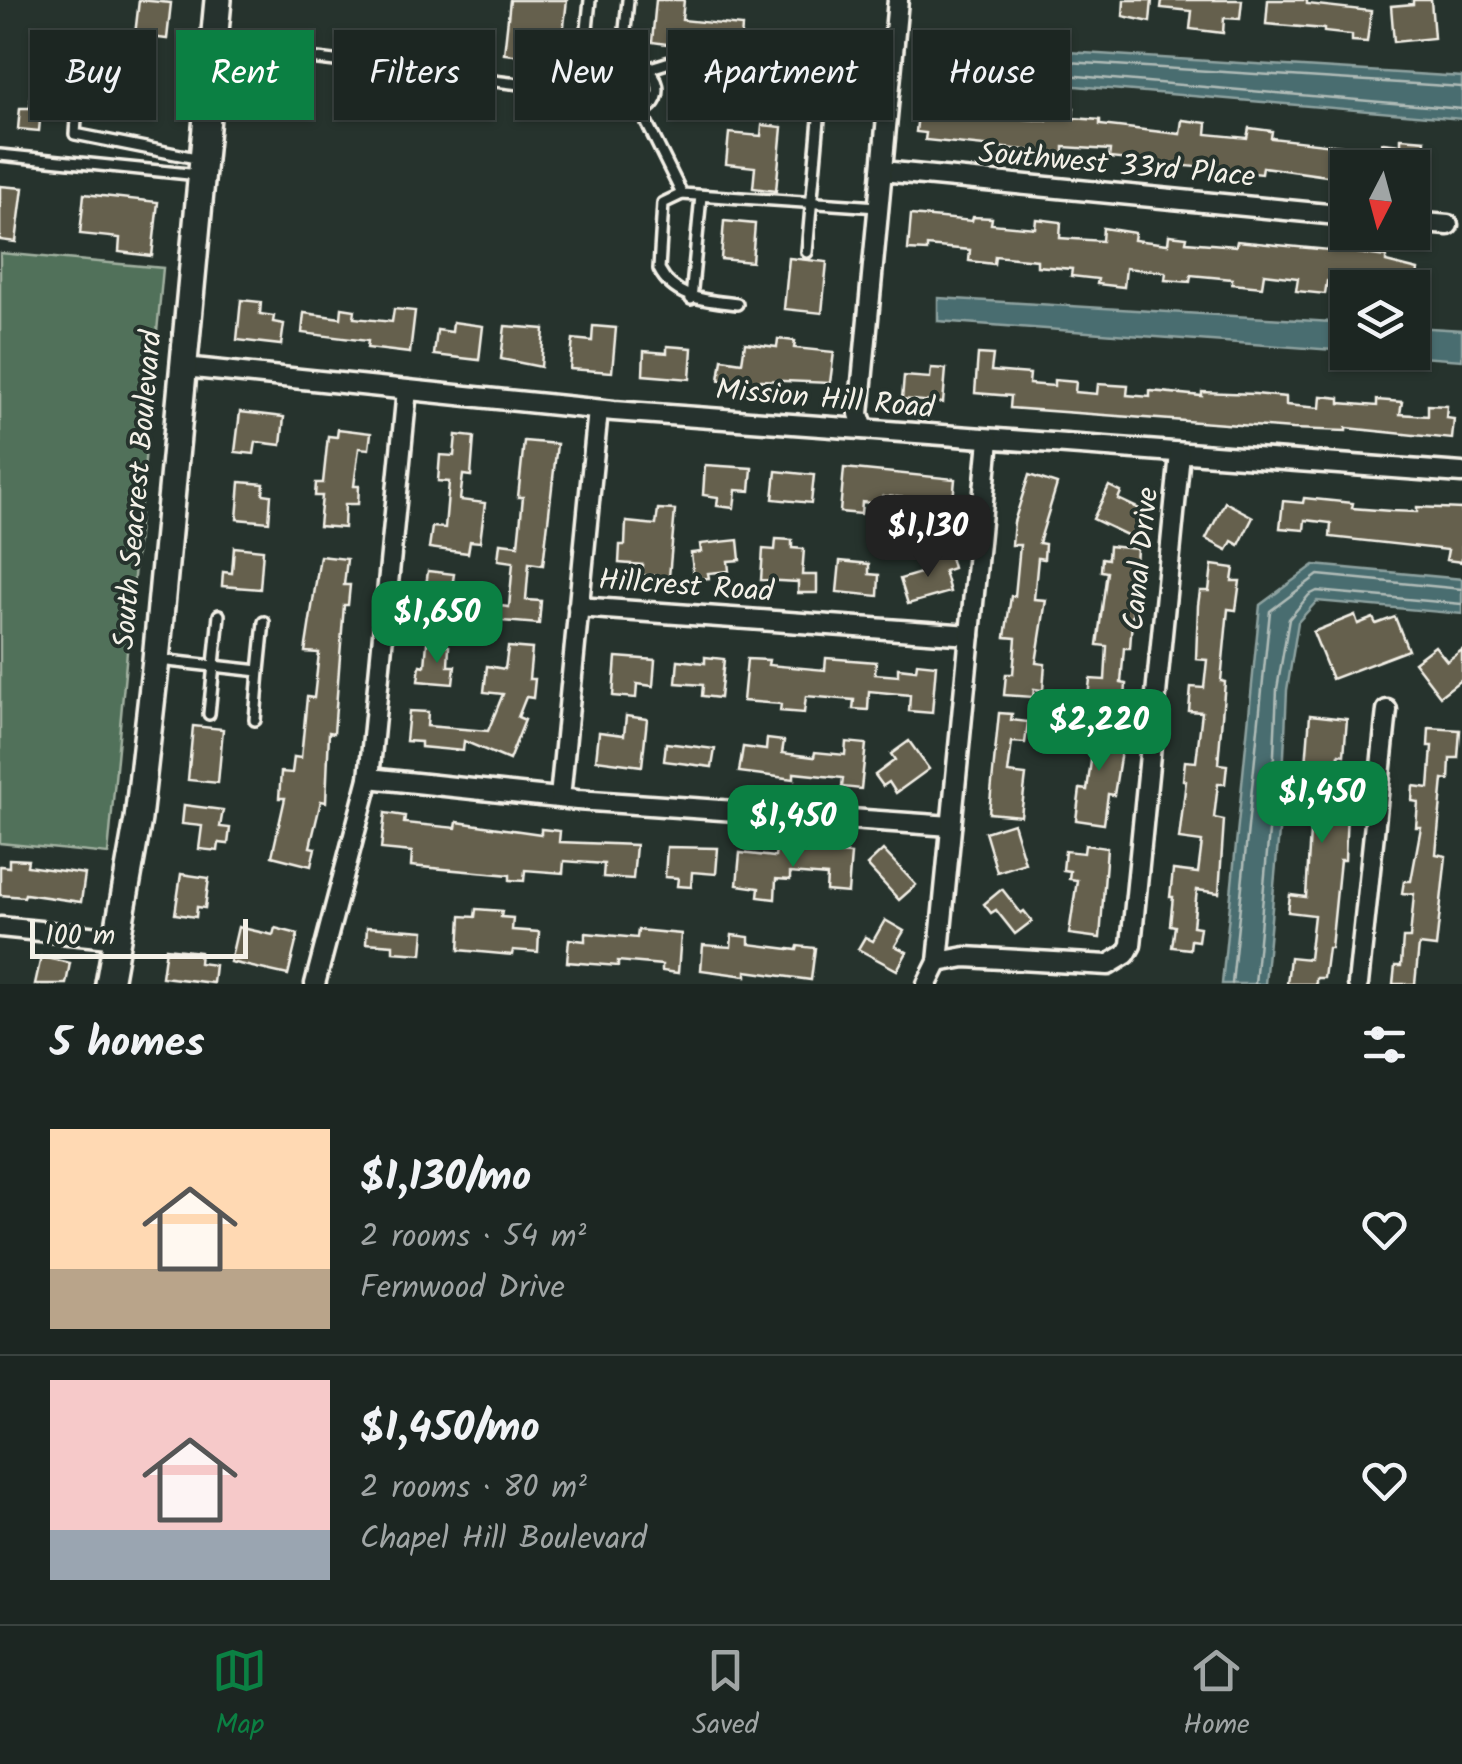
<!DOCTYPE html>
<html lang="en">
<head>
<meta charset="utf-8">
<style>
  :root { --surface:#1c2622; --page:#252e2a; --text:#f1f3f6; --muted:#a0a5a5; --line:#3a4340; --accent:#0b8043 }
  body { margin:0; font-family:Kalam,sans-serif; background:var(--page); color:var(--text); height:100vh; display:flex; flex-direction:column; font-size:38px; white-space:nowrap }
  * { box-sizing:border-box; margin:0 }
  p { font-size:32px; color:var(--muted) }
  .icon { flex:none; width:55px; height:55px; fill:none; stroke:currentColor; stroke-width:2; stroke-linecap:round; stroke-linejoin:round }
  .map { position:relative; height:984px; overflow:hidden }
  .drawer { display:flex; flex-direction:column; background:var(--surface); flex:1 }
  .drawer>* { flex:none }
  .guide { position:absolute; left:30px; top:30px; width:1402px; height:90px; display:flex; gap:20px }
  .needle { width:65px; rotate:186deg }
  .fabs { position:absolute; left:1330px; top:150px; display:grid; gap:20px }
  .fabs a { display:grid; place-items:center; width:100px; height:100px; border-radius:0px; background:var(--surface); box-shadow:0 2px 8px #0004,0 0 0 2px var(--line); font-size:50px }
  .scale { position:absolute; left:30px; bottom:25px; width:218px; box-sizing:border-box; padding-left:10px; border:5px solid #f4f1e8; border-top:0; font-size:28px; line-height:35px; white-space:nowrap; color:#f4f1e8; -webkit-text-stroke:8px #26332d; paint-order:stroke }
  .price { position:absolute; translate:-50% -85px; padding:0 22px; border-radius:20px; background:var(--accent); color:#fff; font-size:32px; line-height:65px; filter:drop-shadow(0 2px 5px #0008) }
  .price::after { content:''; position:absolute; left:50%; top:60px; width:30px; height:22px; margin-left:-15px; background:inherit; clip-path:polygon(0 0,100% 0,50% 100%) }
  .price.selected { background:#222; color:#fff }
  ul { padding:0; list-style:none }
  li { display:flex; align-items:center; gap:30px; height:250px; padding:0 50px }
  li+li { border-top:2px solid var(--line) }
  li span { display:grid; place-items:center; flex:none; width:280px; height:200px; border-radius:0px; color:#555 }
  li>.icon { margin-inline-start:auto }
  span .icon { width:120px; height:120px; fill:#fffc; stroke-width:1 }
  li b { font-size:42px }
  h2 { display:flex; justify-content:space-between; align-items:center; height:120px; padding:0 50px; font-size:42px }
  .chip { padding:0 35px; border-radius:0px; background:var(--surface); box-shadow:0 2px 8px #0004,0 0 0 2px var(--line); font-size:35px; line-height:90px }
  .chip.selected { background:var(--accent); color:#fff }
  .dock { display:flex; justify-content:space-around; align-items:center; height:140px; border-top:2px solid var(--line); background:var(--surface); font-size:28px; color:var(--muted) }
  .dock a { display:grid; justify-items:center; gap:5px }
  .dock .selected { color:var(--accent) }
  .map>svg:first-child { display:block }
  .green { fill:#51715a; stroke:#a2b1a1; stroke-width:2.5 }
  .water { fill:#4a6d70; stroke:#8ea2a0; stroke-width:2.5 }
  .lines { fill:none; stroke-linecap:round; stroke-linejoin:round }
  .shore { stroke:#b0bcb8; stroke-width:2.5 }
  .building { fill:#65614e; stroke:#f4f1e8; stroke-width:2.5 }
  .lane-casing { stroke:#f4f1e8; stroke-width:16 }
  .street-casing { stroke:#f4f1e8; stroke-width:25 }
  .secondary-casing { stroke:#f4f1e8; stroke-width:32 }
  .lane { stroke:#26332d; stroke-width:9 }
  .street { stroke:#26332d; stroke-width:18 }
  .secondary { stroke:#26332d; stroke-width:25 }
  .labels { text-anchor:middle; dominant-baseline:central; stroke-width:8; stroke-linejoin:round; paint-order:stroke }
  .street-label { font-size:30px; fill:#f4f1e8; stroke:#26332d }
</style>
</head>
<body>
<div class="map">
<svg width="1462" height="984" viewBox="0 0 1462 984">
  <rect width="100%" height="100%" fill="#26332d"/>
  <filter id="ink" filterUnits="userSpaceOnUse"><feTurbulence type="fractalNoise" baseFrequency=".01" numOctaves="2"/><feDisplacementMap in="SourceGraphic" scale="20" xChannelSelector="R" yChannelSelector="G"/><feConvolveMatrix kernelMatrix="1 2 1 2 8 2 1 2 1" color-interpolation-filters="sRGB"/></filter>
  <g filter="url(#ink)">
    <!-- green -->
    <path class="green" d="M0,253L163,268L108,854L0,843Z"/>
    <!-- water -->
    <g class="water">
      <path d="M972,46L1462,77V119L958,76L943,57Z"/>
      <path d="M938,298L1347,323V351L938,321Z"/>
      <path d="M1413,327L1462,330V360L1363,353L1412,352Z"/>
      <path d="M1314,565L1462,579V614L1317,601L1298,622L1287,690L1282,799L1265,984H1222L1260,605Z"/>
    </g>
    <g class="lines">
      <!-- shore -->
      <g class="shore">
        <path d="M1462,87L974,56L967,62L972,67L1462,109"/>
        <path d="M1232,984L1270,611L1318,575L1462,589"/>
        <path d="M1255,984L1272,798L1277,689L1289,619L1309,595L1317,591L1462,604"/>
      </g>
    </g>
    <!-- building -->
    <g class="building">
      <path d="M139,0L171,3L167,39L135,35Z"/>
      <path d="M510,0H567L560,60L504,54Z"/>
      <path d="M656,0H684L682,20L742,26L740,54L652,42Z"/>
      <path d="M1124,0H1152L1150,22L1123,16Z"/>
      <path d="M1162,0H1242L1240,19L1224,18L1223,33L1190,29L1192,11L1161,8Z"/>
      <path d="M1268,0H1307V4L1371,11L1367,42L1352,41V35L1324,32V29L1266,24Z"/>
      <path d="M1413,0H1431L1434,38L1394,42L1391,6L1413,4Z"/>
      <path d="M42,50L67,52L62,111L41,109L39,131L18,129L20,108H30L32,83H39Z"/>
      <path d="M923,68L943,70L940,101L982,104L983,99L1004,101L1003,117L1047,121L1048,106L1074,108L1073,118L1100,120V125L1180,134L1182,120L1207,123L1206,134L1247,138L1249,128L1272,131L1271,138L1360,148L1358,168H1348V179L1263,167L1262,174L1109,158L1110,150L1064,147V154L925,140L926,133L916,132Z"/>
      <path d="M776,81L811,85L807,117L773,114Z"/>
      <path d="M762,125L782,127L776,191L753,188L755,167L726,164L729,133L761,136Z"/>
      <path d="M1401,138L1425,140L1423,171H1412V168H1381L1382,143L1401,145Z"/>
      <path d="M0,186L23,188L16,242L0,240Z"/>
      <path d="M84,194L158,202L152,256L119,252L120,238L80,234Z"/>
      <path d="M911,215L972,221L973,217L992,218L991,224L1035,228L1036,219L1061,222L1060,238L1102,241L1103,228L1135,233L1134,240L1168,244L1169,235L1187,237L1186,242L1236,246L1237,241L1350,252L1386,257V262L1418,270L1416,288H1363V284L1327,281L1325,294L1296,291L1298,278L1264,274L1262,287L1232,284V279L1191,275L1190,282L1165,280L1166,272L1126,268L1124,287L1097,284L1098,279L1071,276L1072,269L1037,266V260L995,256L994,264L969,261L970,250L927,246V251L908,250Z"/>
      <path d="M724,221L755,224L752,262L721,259Z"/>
      <path d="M789,258L827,262L822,313L784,309Z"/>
      <path d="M241,300L261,302L260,314L274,316L273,322L284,324L281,345L237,340Z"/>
      <path d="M342,308L355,310L354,318L392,322L394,309L415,311L410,353L367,348L368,341L302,333L304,313L341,318Z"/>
      <path d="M453,322L483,326L479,360L434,355L437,330L452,332Z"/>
      <path d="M505,326L544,329L541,367L501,359Z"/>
      <path d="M593,326L616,328L612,372L570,369L573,339L592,341Z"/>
      <path d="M778,339L795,341L794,348L834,352L830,383L761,380L760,385L719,380L722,359L742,362L745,343L777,347Z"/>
      <path d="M667,346L692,348L690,379L643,375L644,351L667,353Z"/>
      <path d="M978,354L993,355L991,371L1030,374L1029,384L1054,386V380L1076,382L1075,392L1097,394L1098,384L1128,386L1127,395L1150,397V391L1202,396V392L1255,394L1286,397V405L1320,408L1321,396L1340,398V403L1377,406V400L1402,402L1400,414L1428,416V405L1447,406L1446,418L1454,419L1452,439L1346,428V431L1293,429L1010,408L1011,396L975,393Z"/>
      <path d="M931,368L946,369L943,403L902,399L904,376L930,378Z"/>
      <path d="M240,412L284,417L281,445L256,442L254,454L235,452Z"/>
      <path d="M338,429L371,433L369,449L359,448L354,486H359L358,504H345L344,528L319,526L322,496H315L316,483H323L328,436L337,437Z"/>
      <path d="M456,435L474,437L471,476L463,475L460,500L485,503L480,542L470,541L468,553L429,548L432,527L445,528L449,482L438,481L440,455L454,456Z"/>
      <path d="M524,441L557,444L543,565L529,563L526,600L541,601L539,624L490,620L491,605L509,607L513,562L498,560L500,543L518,545L523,497H518Z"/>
      <path d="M705,465L752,468L750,491L736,490L734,508L717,506L718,497L703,495Z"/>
      <path d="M844,468L955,479L953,501L883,496L882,504L862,502L861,514L840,512Z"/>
      <path d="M776,471L814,475L811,503L773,499Z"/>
      <path d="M1029,475L1057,484L1039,543L1045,544L1044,559L1038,558L1034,599L1046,600L1036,663L1045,664L1043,690L1034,689L1033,697L1004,695L1006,674H1013L1016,638L1005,637L1011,596H1015L1020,545H1012L1014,522Z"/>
      <path d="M240,482L264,484L263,494L271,495L269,522L237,519Z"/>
      <path d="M1109,486L1121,492L1118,499L1144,511L1131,537L1093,519Z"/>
      <path d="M1304,498L1353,503L1352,508L1391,511L1417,512V507L1462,509V562L1446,560L1448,550L1330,537L1331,523L1305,520L1304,530L1280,528L1283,501L1303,503Z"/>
      <path d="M1225,502L1253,517L1239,545L1232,541L1227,550L1206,539Z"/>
      <path d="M658,509L675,510L669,577L642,575L643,565L619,563L620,545H625L626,522L656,525Z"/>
      <path d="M776,539L792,540V548L804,549L802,575H817V593H798V582L761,580L763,549L775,550Z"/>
      <path d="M738,540L740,560L728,561L729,571L708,573L709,578L694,579L691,553L701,552L700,544Z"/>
      <path d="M1109,546L1137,549L1130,648H1124L1121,683L1126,684L1125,700L1088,697L1090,679L1105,680L1107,646L1097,645L1107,572L1101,571L1102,558L1108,559Z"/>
      <path d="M234,547L263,550L260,589L222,586L223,572L232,573Z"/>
      <path d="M949,553L953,568L944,571L950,592L908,604L900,579L924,572L921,561Z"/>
      <path d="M320,556L347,559L344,585H350L348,605H344L334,733L329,732L326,802L321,801L310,847L315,848L311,866L272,856L285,798H279L281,772L292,773L294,757L301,758L307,697L314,698L319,653L305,652Z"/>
      <path d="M840,561L869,564V574L879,575L878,596L837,592Z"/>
      <path d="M1212,565L1234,568L1232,581H1240L1236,610L1228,609L1221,681L1225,682L1218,764L1227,765L1225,784H1218L1214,818L1224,820L1219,893L1197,890L1193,926L1200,927L1198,941L1191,940L1190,949L1172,947L1175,926L1170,925L1173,897H1170L1173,870L1198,873L1202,842L1179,839L1186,781L1183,780L1185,761L1196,762L1202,712L1189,711L1191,687L1204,688L1207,660L1196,659L1198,605L1200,591H1209Z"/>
      <path d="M428,571L454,574L451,594L467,596L463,621L422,616Z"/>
      <path d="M1355,615L1358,624L1373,618L1376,624L1395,617L1408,650L1332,679L1313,632Z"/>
      <path d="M427,643L449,646L448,666H455L453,684L418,681L420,665L425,666Z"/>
      <path d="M1435,646L1447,661L1462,650V679L1440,696L1414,662Z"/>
      <path d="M508,647L532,649L529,679H535L533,698L526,697L518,717L525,720L509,760L464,741L463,751L421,747V742L406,741L409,711L428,712L427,726L488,731L503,694L484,692L487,666L505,669Z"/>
      <path d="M616,657L655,660L653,686L637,684L636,698L613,696Z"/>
      <path d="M705,657L724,659L720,698L702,696L703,685L676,683L678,660L705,663Z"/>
      <path d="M826,658L876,662L875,674L898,676V668L916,670L917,663L936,665L932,713L909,711L910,695L869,691L868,710L853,709L854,700L806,696L804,713L780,711L781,704L743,701L747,659L769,660L768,665L825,670Z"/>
      <path d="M999,713L1012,714L1011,720L1028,722L1025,743L1012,742L1008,773L1026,775L1021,816L989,813Z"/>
      <path d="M1310,715L1347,719L1344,755L1339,754L1337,777H1340L1338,810L1347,811L1345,860H1340L1331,948H1328L1324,978H1316V984H1287L1290,957L1309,959L1314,915L1288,912L1290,895L1306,897L1314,766L1306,765Z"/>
      <path d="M626,716L647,719L642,766L596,760L599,732L624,735Z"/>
      <path d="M1087,724L1114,728L1111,750L1121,751L1114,795L1108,794L1104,824L1076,820L1080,789L1087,790L1091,761V753L1084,752Z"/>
      <path d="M193,726L223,729L218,783L188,780Z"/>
      <path d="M1429,728L1460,730L1458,758H1450L1449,780L1443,779L1436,854L1446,856L1436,947L1419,945L1415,984H1393L1395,966H1401L1403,938H1410L1414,894L1402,893L1404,881H1411L1421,827H1416L1418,802L1412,801L1413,786L1429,788L1432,746H1428Z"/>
      <path d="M767,739L784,741L782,753L814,757L815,752L845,755L846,742L866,744L861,789L842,787L843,778L794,773V779L739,772L743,747L766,750Z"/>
      <path d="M909,741L929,769L896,793L889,782L883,786L875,775L895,760L891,754Z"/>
      <path d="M666,743L715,749L712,767L664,761Z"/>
      <path d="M184,805L223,810L220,827L230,828L228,844L219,843L218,851L199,849L202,826L182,824Z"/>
      <path d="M385,813L405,816L404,823L456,828L457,822L541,834V829L560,831L559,842L636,845L633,879L603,877L604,864L564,861L563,873L525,870L524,881L510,880V875L411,866L412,852L381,849Z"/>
      <path d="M1013,823L1025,863L997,872L985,832Z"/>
      <path d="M1085,845L1107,848L1100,938L1069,934L1077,880L1069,879L1070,871L1063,870L1065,851L1084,853Z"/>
      <path d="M667,847L718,848L716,874L692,872L691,887L677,886L678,878L665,877Z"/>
      <path d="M776,849L851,854L848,893L826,891L827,876L790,873V880L776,879L775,899L758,897L759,888L737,885L740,853L775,857Z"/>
      <path d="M883,850L916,885L899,900L867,865Z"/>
      <path d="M9,859L28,860L27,866L85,874L81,902L25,894L24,897L0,895V866L9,867Z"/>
      <path d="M181,874L209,878L205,908L197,907L196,917L175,914Z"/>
      <path d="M1002,889L1021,913L1024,911L1032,921L1015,934L996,910L991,913L984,904Z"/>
      <path d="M476,909L502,911L501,917L513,918L512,930L539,932L538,952L513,950L512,955L459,950L461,916L475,917Z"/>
      <path d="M885,920L904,931L895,946L907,952L897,970L858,949L865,937L873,941Z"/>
      <path d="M238,927L273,935L275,928L298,934L288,975L230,962Z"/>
      <path d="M367,927L424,931L422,954L393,952V945L366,943Z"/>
      <path d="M638,930L681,934L678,973L662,971V965L618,961V966L567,962L569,939L585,941V933L637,938Z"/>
      <path d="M732,935L749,937V944L797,950L798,946L815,948L811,980L746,971V976L701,970L703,945L731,947Z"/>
      <path d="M166,948L200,952L199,963L215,965L213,983L162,977Z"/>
      <path d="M41,957L70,963L66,984H35Z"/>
    </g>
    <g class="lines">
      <!-- lane casing -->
      <g class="lane-casing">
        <g id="lane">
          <path d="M628,0L623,50L631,69"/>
          <path d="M214,48C348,60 480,81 614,95"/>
          <circle cx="636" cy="90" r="22"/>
          <path d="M644,70L686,57L739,62L762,59L809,64L823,75L807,252"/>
          <path d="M548,88L585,49L590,0"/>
          <path d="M78,91L75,134L201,159"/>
          <path d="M641,111L682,194L878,207"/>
          <path d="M0,155L199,175"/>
          <path d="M682,194L663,203L659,269C675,300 706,300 737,304"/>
          <path d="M691,299L701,196"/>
          <path d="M159,660L259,671L255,720"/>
          <path d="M259,671L264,622"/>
          <path d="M209,714L219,615"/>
        </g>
      </g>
      <!-- street casing -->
      <g class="street-casing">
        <g id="street">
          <path d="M882,171L1348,216"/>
          <path d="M1412,222L1448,225"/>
          <path d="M184,367L614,411L1462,473"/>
          <path d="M864,429L859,414L898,0"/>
          <path d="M578,607L970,635"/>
          <path d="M369,778L577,800L951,826"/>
          <path d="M560,798L598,410"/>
          <path d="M0,927L119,939"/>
          <path d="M938,962L965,957L1108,965L1126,954L1131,945L1180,454"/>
          <path d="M315,984L369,778L407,390"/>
          <path d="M927,984L938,962L989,440"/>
          <path d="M1358,984L1387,710"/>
        </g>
      </g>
      <!-- secondary casing -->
      <g class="secondary-casing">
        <path id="secondary" d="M109,984L138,819L156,660L218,0"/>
      </g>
      <!-- lane -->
      <use href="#lane" class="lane"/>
      <!-- street -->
      <use href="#street" class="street"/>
      <!-- secondary -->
      <use href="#secondary" class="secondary"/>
    </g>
  </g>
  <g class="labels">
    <!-- street labels -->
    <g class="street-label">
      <text transform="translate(1117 166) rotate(5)">Southwest 33rd Place</text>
      <text transform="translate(825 400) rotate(5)">Mission Hill Road</text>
      <text transform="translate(139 490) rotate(-85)">South Seacrest Boulevard</text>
      <text transform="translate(1142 559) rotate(-84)">Canal Drive</text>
      <text transform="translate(686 587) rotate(4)">Hillcrest Road</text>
    </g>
  </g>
</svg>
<div class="fabs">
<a><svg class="needle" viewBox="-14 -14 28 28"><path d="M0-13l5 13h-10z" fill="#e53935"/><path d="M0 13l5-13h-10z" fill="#a0a5a5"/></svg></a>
<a><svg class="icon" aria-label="layers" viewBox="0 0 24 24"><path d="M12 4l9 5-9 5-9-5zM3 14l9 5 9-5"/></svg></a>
</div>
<div class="scale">100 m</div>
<b class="price selected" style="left:928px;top:580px">$1,130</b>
<b class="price" style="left:437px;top:666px">$1,650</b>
<b class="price" style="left:1099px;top:774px">$2,220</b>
<b class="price" style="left:1322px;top:846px">$1,450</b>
<b class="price" style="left:793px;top:870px">$1,450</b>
<div class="guide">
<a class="chip">Buy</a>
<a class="chip selected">Rent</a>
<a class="chip">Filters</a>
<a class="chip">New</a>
<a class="chip">Apartment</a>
<a class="chip">House</a>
</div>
</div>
<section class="drawer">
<h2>5 homes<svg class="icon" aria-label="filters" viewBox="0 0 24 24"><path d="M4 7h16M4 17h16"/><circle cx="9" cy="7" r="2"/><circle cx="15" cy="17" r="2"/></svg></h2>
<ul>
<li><span style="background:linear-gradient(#ffd9b3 70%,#b9a48a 0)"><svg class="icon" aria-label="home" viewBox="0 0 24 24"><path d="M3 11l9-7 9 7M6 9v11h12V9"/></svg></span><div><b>$1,130/mo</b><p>2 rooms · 54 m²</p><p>Fernwood Drive</p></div><svg class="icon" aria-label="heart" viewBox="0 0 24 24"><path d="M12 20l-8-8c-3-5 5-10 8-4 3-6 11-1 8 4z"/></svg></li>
<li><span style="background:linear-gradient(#f6c9c9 75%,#9aa5b1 0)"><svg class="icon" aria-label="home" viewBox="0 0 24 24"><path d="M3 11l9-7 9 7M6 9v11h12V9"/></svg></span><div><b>$1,450/mo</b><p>2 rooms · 80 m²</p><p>Chapel Hill Boulevard</p></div><svg class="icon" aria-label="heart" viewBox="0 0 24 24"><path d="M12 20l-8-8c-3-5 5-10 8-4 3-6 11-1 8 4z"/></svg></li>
</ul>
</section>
<nav class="dock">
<a class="selected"><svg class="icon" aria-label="map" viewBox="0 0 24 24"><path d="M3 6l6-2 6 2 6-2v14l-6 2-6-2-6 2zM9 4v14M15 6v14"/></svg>Map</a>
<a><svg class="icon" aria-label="saved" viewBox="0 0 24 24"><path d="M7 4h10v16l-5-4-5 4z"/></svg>Saved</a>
<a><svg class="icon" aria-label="home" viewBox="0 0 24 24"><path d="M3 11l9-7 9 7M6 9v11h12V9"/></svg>Home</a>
</nav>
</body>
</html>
